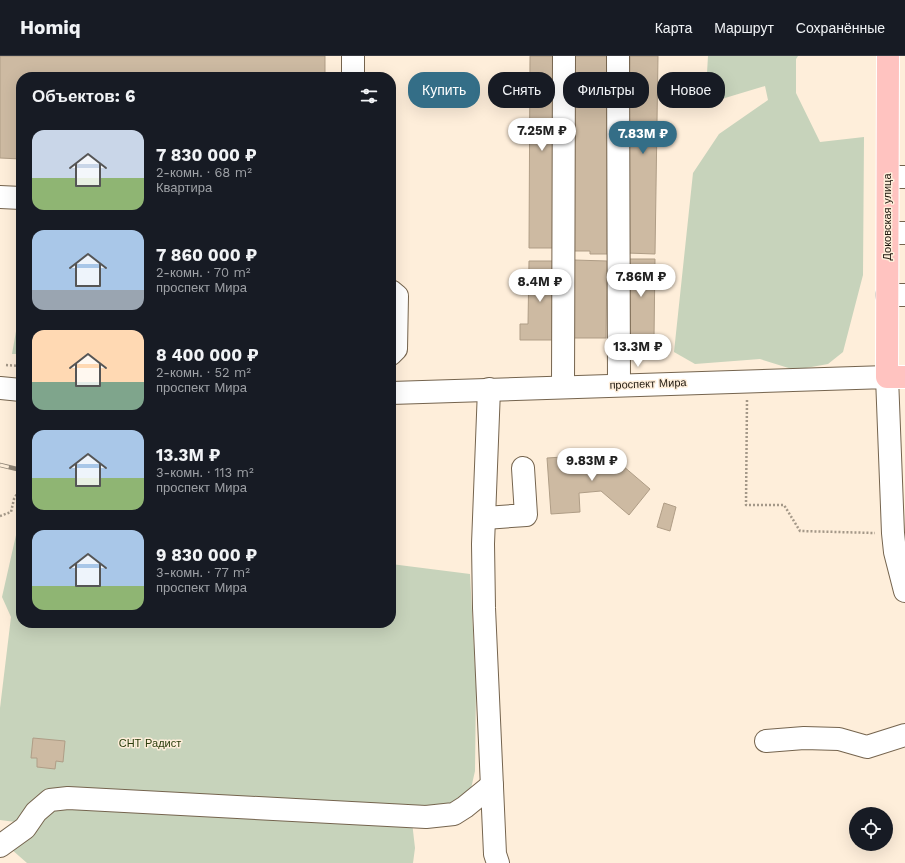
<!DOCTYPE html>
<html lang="ru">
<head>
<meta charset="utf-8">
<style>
  :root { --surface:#171b24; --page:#20242c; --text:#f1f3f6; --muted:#9ea1a6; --line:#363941; --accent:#346e87 }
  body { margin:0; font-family:"Work Sans",sans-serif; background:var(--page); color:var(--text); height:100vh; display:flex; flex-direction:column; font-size:15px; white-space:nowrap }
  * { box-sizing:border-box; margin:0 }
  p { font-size:13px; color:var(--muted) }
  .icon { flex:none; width:22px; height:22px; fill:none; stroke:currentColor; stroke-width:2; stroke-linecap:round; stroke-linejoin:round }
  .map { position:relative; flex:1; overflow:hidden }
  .side { position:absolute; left:16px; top:16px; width:380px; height:556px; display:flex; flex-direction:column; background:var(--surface); border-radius:16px; box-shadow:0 4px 16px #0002 }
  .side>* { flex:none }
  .banner { position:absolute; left:408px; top:16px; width:380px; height:36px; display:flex; gap:8px }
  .controls { position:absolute; left:849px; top:751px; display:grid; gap:8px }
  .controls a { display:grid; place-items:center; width:44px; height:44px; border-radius:50%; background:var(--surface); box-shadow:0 4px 16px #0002; font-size:20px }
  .price { position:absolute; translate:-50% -34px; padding:0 9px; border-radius:14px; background:#fff; color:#222; font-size:13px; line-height:26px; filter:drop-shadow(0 1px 2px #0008) }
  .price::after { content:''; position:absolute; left:50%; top:24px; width:12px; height:9px; margin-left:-6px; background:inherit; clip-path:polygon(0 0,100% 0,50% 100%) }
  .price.selected { background:var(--accent); color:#fff }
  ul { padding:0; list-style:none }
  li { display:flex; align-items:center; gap:12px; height:100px; padding:0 16px }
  li span { display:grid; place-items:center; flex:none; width:112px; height:80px; border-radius:12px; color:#555 }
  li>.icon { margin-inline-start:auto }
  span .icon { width:48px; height:48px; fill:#fffc; stroke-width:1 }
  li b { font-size:17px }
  h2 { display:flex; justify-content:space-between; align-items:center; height:48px; padding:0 16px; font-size:17px }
  .tag { padding:0 14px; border-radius:16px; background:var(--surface); box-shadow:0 4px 16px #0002; font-size:14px; line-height:36px }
  .tag.selected { background:var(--accent); color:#fff }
  header { display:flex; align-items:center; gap:24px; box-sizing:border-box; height:56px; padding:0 20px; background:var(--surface); border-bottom:1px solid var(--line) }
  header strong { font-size:19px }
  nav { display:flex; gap:22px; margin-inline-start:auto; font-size:14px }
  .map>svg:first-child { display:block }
  .green { fill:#c7d3bb }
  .building { fill:#cdbaa2; stroke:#af9d86 }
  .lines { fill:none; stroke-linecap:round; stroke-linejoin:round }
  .minor-casing { stroke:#75644e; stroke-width:24 }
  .major-casing { stroke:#fff; stroke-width:24 }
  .path { stroke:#a49888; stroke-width:2.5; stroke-dasharray:2 2; stroke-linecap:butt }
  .minor { stroke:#fff; stroke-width:22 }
  .major { stroke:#ffc3c0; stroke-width:22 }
  .rail-casing { stroke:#928778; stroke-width:4.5 }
  .rail { stroke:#feeeda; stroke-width:3; stroke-dasharray:9; stroke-linecap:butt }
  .labels { text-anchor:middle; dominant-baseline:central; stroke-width:3; stroke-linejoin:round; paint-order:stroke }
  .street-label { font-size:11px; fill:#1d160d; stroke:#feeeda }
  .park-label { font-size:11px; fill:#2a3d0c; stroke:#feeeda }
</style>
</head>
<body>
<header>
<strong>Homiq</strong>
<nav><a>Карта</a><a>Маршрут</a><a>Сохранённые</a></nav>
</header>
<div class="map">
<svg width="905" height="807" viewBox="0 0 905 807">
  <rect width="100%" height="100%" fill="#feeeda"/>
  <!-- green -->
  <g class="green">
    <path d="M708,0H798L796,3V37L820,86L864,81L863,219L843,296L828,308L795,314L760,303L695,308L674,296L693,117L719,78L768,44L765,30L715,45L707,17Z"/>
    <path d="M21,247V298H12Z"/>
    <path d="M21,457V567H391V508L470,518L476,631L475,715L470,737L451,754L412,766L415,792L413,807H27L11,793L23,767L0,764V652L11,561L2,541Z"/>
  </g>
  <!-- building -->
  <g class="building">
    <path d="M0,0H325V21H21V103L0,102Z"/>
    <path d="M530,0H555L554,192H529Z"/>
    <path d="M575,0H608L607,198H590V195H574Z"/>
    <path d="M630,0H658L655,198L627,197Z"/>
    <path d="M627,203H655L654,282L626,281Z"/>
    <path d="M574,204L607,205L606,282H574Z"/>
    <path d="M529,205H554V284H520V268H528Z"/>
    <path d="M609,398L650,433L629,459L601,435L579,437L580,456L551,458L547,402Z"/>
    <path d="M664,447L676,451L670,475L657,471Z"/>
    <path d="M33,682L65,685L63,706L56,705L55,713L37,711V702H31Z"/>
  </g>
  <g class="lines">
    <!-- minor casing -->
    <g class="minor-casing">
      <g id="minor">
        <path d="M618,0L619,329"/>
        <path d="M353,21V0"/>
        <path d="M888,121H905"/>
        <path d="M0,141L21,142"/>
        <path d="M888,177H905"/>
        <path d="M391,235L397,240L396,293L391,298"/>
        <path d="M887,239H905"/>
        <path d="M563,331L564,0"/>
        <path d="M0,332L21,334"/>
        <path d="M489,333L483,488L484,552L495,798L498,807"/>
        <path d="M391,337L887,321L893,477L895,496L905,535"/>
        <path d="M485,462L526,459L523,412"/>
        <path d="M766,685L804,682L839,683L867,691L905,679"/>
        <path d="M0,790L25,772L36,756L50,744L68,742L426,761L454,758L465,751L492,729"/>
      </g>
    </g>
    <!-- major casing -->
    <g class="major-casing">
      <path id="major" d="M888,0L887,321H905"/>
    </g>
    <!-- path -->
    <g class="path">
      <path d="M6,309L21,310"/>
      <path d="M747,344L746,449H784L800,475L875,477"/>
      <path d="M0,460L11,456L14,443L21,431"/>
    </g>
    <!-- minor -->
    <use href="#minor" class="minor"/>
    <!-- major -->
    <use href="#major" class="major"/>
    <!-- rail casing -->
    <g class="rail-casing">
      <path id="rail" d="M0,409L21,414"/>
    </g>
    <!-- rail -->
    <use href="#rail" class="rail"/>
  </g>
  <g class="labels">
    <!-- street labels -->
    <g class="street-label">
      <text transform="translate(887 161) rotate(-90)">Доковская улица</text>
      <text transform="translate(648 328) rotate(-2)">проспект Мира</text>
    </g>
    <!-- park labels -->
    <g class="park-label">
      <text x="150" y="687">СНТ Радист</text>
    </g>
  </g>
</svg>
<div class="controls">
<a><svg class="icon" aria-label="locate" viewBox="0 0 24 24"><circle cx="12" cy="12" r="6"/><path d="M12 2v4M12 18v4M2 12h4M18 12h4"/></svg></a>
</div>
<b class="price" style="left:542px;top:96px">7.25M ₽</b>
<b class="price selected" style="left:643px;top:99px">7.83M ₽</b>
<b class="price" style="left:641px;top:242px">7.86M ₽</b>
<b class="price" style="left:540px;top:247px">8.4M ₽</b>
<b class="price" style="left:638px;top:312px">13.3M ₽</b>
<b class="price" style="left:592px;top:426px">9.83M ₽</b>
<div class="banner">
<a class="tag selected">Купить</a>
<a class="tag">Снять</a>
<a class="tag">Фильтры</a>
<a class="tag">Новое</a>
</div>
<section class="side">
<h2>Объектов: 6<svg class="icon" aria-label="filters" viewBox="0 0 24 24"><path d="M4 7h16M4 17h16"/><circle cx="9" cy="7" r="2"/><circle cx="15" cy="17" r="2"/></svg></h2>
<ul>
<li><span style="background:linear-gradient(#c9d6e8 60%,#8fb573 0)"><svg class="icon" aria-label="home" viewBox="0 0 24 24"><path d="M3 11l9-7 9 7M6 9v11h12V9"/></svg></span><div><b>7 830 000 ₽</b><p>2-комн. · 68 m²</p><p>Квартира</p></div></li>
<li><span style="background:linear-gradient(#a9c7e8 75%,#9aa5b1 0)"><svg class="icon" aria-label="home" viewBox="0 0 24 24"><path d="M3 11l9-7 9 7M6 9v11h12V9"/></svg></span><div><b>7 860 000 ₽</b><p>2-комн. · 70 m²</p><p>проспект Мира</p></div></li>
<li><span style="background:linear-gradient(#ffd9b3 65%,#7fa58c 0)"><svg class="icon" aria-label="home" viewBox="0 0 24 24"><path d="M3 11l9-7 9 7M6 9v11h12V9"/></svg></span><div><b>8 400 000 ₽</b><p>2-комн. · 52 m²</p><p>проспект Мира</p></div></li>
<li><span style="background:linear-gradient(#a9c7e8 60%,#8fb573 0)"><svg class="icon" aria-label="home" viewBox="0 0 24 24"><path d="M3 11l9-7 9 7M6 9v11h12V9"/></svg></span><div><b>13.3M ₽</b><p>3-комн. · 113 m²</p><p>проспект Мира</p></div></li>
<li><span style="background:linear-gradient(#a9c7e8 70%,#8fb573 0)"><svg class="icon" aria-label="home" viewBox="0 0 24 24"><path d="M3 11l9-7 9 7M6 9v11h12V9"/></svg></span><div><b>9 830 000 ₽</b><p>3-комн. · 77 m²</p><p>проспект Мира</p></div></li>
</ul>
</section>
</div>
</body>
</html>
